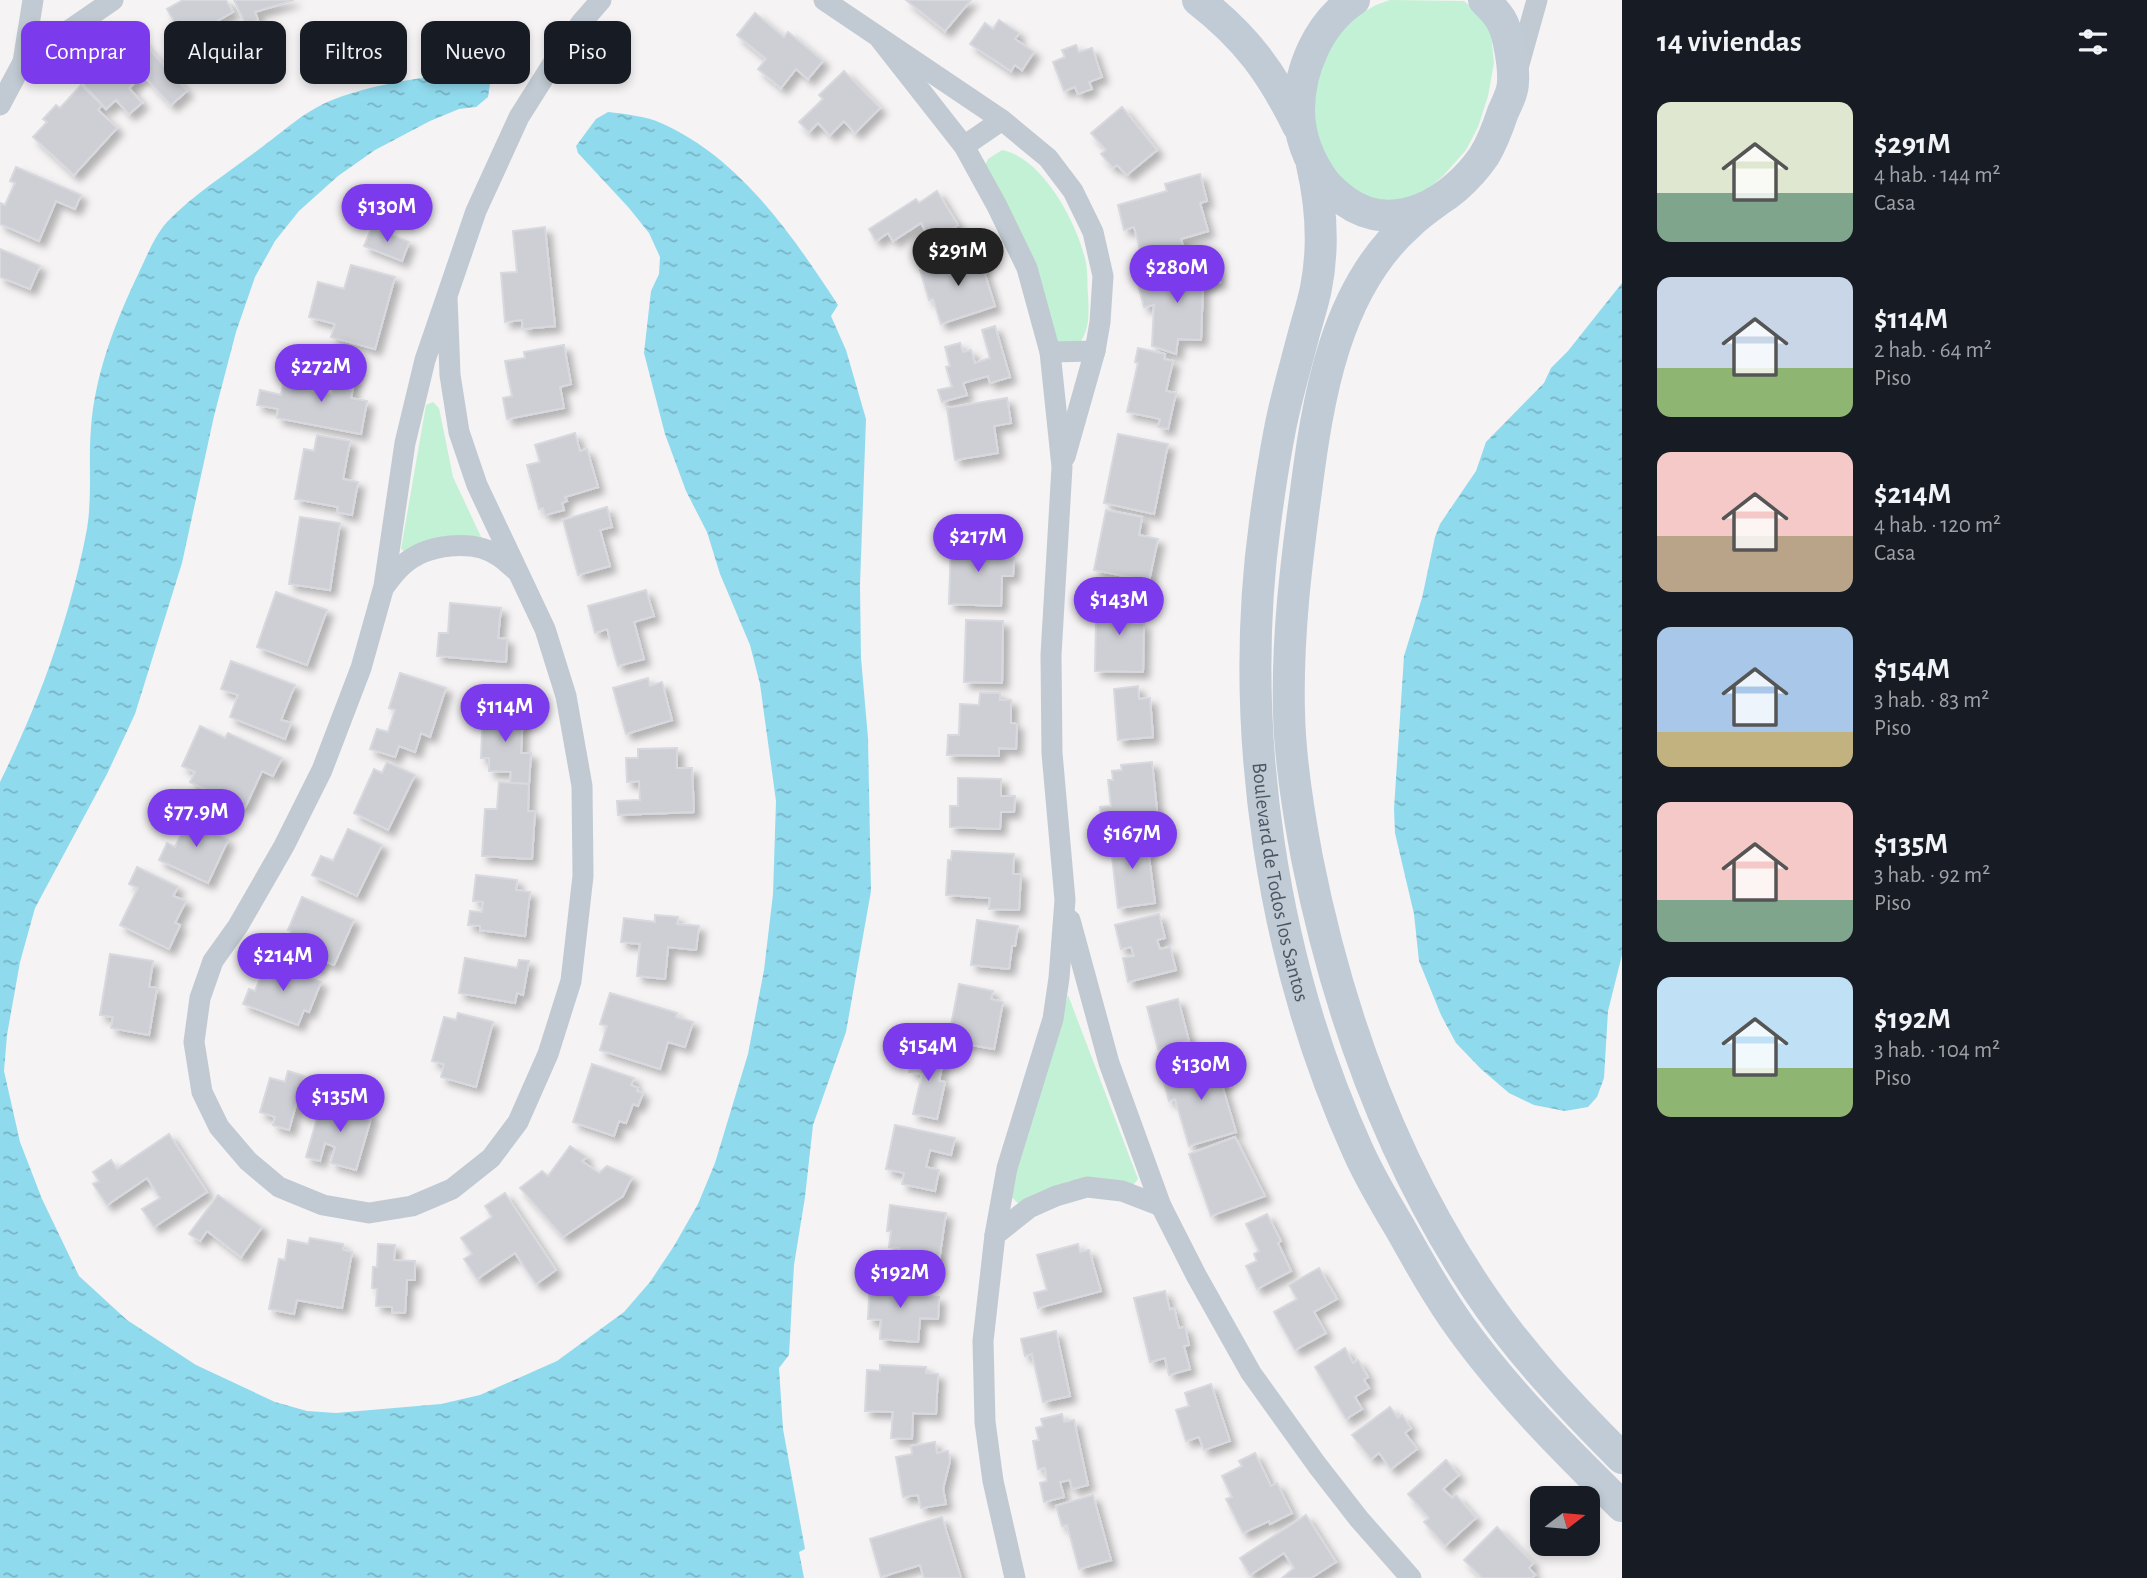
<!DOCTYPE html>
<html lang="es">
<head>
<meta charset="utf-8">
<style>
  :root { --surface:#171b24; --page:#242831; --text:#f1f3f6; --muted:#9ea1a6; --accent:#7c3aed }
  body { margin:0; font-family:"Alegreya Sans",sans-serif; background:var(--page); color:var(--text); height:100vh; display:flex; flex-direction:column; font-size:26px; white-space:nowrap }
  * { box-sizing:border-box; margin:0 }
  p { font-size:23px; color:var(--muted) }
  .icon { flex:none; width:38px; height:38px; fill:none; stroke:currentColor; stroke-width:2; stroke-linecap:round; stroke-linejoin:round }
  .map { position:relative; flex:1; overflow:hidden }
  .sheet { display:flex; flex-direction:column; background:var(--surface); width:525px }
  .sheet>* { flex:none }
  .guide { position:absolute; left:21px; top:21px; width:665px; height:63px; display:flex; gap:14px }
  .needle { width:46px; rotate:74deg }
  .buttons { position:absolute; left:1530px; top:1486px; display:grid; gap:14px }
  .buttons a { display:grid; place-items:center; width:70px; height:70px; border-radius:14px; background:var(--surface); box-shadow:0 4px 10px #0003; font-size:35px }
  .price { position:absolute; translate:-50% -60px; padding:0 16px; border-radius:24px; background:var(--accent); color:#fff; font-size:23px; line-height:46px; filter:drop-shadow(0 2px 4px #0008) }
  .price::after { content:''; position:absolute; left:50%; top:42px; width:21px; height:16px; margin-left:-10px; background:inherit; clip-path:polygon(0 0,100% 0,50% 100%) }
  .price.selected { background:#222; color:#fff }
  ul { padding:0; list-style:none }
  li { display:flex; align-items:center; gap:21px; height:175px; padding:0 35px }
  li span { display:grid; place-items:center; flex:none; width:196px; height:140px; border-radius:14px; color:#555 }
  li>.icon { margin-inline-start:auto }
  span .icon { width:84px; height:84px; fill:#fffc; stroke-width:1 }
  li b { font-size:30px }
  h2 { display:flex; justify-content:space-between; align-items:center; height:84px; padding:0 35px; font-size:30px }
  .chip { padding:0 24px; border-radius:14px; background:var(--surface); box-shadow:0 4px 10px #0003; font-size:24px; line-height:63px }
  .chip.selected { background:var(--accent); color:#fff }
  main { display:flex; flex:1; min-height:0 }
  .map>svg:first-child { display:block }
  .grass { fill:#c3f1d5 }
  .water { fill:url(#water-ripples) }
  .building { fill:#cdcfd5; stroke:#d7d9de; stroke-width:2; filter:url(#shadow) }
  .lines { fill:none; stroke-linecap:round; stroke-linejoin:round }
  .street { stroke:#c1cad2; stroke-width:21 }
  .secondary { stroke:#c1cbd6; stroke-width:32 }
  .labels { text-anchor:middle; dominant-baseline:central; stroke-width:6; stroke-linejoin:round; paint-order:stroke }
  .street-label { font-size:21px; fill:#4a5661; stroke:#fff }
</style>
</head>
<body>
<main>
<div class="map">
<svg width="1622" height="1578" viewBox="0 0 1622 1578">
  <defs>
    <pattern id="water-ripples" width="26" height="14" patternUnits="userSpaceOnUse" patternTransform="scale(1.75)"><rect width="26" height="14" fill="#90daee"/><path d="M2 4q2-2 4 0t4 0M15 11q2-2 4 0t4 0" fill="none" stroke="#78b4c4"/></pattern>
    <filter id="shadow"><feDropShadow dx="6" dy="6" stdDeviation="3.5" flood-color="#0004"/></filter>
  </defs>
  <rect width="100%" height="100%" fill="#f5f3f3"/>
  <!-- grass -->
  <g class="grass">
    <path d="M1390,0L1464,1L1483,17L1491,33L1494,63L1488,96L1478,127L1466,150L1444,175L1427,190L1391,205L1361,198L1329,168L1313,133L1311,96L1333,40L1353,18L1376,5Z"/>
    <path d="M1002,150C1043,158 1078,224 1086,263C1088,273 1087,285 1088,295C1089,314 1090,332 1077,346L1063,347L1052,339L984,167L988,159Z"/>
    <path d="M433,402L439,408L453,477L482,539L408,554L401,549L426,405Z"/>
    <path d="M1068,995L1138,1179L1131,1188L1069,1181L1019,1204L1008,1194Z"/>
  </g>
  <!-- water -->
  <g class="water">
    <path d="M461,74L480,76L490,84L488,97L476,107L459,109L430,121L375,150L338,176L299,211L275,241L255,277L236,332L214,416L182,563L135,714L107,774L35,908L20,962L7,1035L4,1071L20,1142L42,1199L79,1276L127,1320L196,1365L275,1402L307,1411L336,1413L441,1404L480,1395L557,1361L624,1312L650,1282L674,1246L698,1204L715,1163L748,1054L764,970L773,894L776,801L760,684L750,645L720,574L707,532L686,491L665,434L644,353L651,291L659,274L660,257L649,233L629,208L578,153L576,146L596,119L608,112C625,114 645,116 661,123C740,158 792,235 838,305L831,316L846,350L866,419L860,585L861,658L868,738L871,891L846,1032L813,1125L805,1197L794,1265L789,1355L779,1368L783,1429L805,1549L799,1552L804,1578H0V782C39,703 69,621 86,534C93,499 88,463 91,428C95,372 117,318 141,268C148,253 156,234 167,222C194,194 228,173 258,150C275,138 291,123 309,112C346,88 417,77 461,74Z"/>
    <path d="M1622,283V955L1608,1011L1604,1078L1597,1097L1588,1107L1565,1111L1534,1105L1509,1093L1481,1069L1456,1043L1441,1015L1419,961L1414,914L1395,833L1394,809L1404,656L1422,598L1435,537L1440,524L1476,471L1486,442L1544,383L1551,368L1568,351Z"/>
  </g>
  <!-- building -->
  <g class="building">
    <path d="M183,0H226L233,12L191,36L185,25L178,29L167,9Z"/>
    <path d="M234,0H294L255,12L258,20L246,26Z"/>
    <path d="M906,0H971L945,31Z"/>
    <path d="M755,13L784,37L788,32L823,61L808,79L796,69L781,88L758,69L766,59L737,35Z"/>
    <path d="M999,20L1019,33L1015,39L1034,52L1022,70L1015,65L1011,71L970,44L985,23L993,29Z"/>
    <path d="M138,37L187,91L171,105L143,75L129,88L142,103L129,114L116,100L106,109L84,85L93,77L88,71L110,50L116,57Z"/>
    <path d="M1076,45L1079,52L1092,48L1102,77L1089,82L1092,89L1078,94L1075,87L1064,91L1053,62L1065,57L1062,50Z"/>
    <path d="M844,71L880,108L855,133L844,121L830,135L818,123L809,132L799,122L823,99L819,95Z"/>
    <path d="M81,85L102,105L98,110L117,128L74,175L33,137L47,122L43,119L56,105L60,108Z"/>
    <path d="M1122,107L1157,150L1127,175L1117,165L1113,168L1101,154L1106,150L1091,133Z"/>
    <path d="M16,167L81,195L75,209L56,201L39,241L0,224V203L5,205L15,183L10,181Z"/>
    <path d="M1200,174L1207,201L1200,203L1208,231L1181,239L1184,250L1143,261L1134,227L1124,230L1118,205L1167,191L1165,184Z"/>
    <path d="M937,191L958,225L932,242L921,223L893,241L888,233L876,241L869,229L916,199L919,203Z"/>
    <path d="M372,227L409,242L402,261L364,246Z"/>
    <path d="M545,227L555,326L523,329L522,320L505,322L501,273L517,272L513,231Z"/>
    <path d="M0,249L40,266L30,289L0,277Z"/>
    <path d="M978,252L995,306L941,324L933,299L929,300L920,270Z"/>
    <path d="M351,265L395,277L375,349L331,337L335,324L309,317L318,282L344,289Z"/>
    <path d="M1205,265L1206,270L1217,268L1220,282L1203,285L1201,340L1178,339L1176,354L1152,346L1154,305L1144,307L1137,280Z"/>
    <path d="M995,326L1010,377L990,383L988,376L963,383L967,395L942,402L938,390L952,387L946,367L950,366L945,347L960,343L963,352L971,350L975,363L990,358L982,330Z"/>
    <path d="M564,345L571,384L560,387L564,408L507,419L503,398L512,396L505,361L525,358L524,352Z"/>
    <path d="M1138,348L1165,354L1164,359L1173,361L1166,391L1176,393L1168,429L1158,427L1160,419L1127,412L1138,363L1135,362Z"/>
    <path d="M338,363L357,367L351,398L367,401L361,434L277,418L278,409L257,405L260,390L281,395L283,385L332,394Z"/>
    <path d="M1007,398L1011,423L994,426L998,453L955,460L947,408Z"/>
    <path d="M575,433L580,451L587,449L598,487L565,497L567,501L562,503L564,510L545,515L543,508L539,509L527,465L540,462L535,445Z"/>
    <path d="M1118,434L1168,444L1154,514L1104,503Z"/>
    <path d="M317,435L350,441L343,479L358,482L352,515L337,512L338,507L295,499L304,449L314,451Z"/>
    <path d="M607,507L612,527L600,530L610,566L578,575L563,520Z"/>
    <path d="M1106,510L1142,517L1139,535L1158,539L1149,581L1094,570Z"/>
    <path d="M300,517L340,523L330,590L289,584Z"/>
    <path d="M951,542L1003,544V557L1014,558L1013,576H1002L1001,606L949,604Z"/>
    <path d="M646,590L654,616L634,622L644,659L618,666L607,629L595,633L588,606Z"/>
    <path d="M276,592L327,610L307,665L257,647Z"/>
    <path d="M1105,594L1135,595L1134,623H1144L1143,672L1095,671L1096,622H1104Z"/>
    <path d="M450,603L501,608L498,638L507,639L506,662L437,656L439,633H448Z"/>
    <path d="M966,620L1003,621L1002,683L964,682Z"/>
    <path d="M231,661L295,685L281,720L291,723L285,739L230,717L238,695L221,689Z"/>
    <path d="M400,673L446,688L430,737L421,733L415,752L399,746L395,757L370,749L377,729L388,732L395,710L389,708Z"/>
    <path d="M648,678L650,686L662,682L672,720L626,734L613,688Z"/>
    <path d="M1138,686L1139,699L1150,698L1153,737L1118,740L1114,689Z"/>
    <path d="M980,693H1000V700H1011V723L1017,724L1016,749L999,748V756L947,755L948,735H959L960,704L979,705Z"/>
    <path d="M483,709L523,711L521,753H531L529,784L510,783L511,772L489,771V758H481Z"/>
    <path d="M200,726L225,738L228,733L282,758L273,776L262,771L245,808L190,782L195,772L182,766Z"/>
    <path d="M677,748V768H692L694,812L618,815L617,801L640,800L639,781L627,782L626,758H638V749Z"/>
    <path d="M387,762L415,775L388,830L354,813L374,769L382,773Z"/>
    <path d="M1152,762L1158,820H1150L1151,831L1103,836L1100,807L1111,806L1108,780H1113L1112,771L1122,770L1121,765Z"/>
    <path d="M958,778L1001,779V796H1015L1014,812H1001L1000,829L950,827V806H958Z"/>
    <path d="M499,782L529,784L528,811H535L532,859L482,856L485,809H497Z"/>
    <path d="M194,808L211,816L205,829L228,840L208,883L159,860L167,843L175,847Z"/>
    <path d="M348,829L382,845L357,896L312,875L321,856L333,861Z"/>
    <path d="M1146,834L1155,903L1118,908L1110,839Z"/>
    <path d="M952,851L1014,854L1013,874H1021L1019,910L989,909L990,898L946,895L948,860H951Z"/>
    <path d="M137,867L178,887L173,896L186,901L175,923L180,925L169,949L120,925L138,888L129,884Z"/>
    <path d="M476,875L517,880L516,890L530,892L525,936L480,930V926L468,925L470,911L482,912L483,902L473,901Z"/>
    <path d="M302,897L354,920L334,965L322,960L318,968L282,952L291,931L288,930Z"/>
    <path d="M1159,914L1165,938L1157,940L1160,949L1170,947L1176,970L1128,982L1123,958L1134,956L1131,947L1121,949L1115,925Z"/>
    <path d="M655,915L678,917L677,924L699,926L696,950L668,947L665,979L637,976L640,944L621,942L624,918L655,922Z"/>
    <path d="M977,920L1018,926L1015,946H1012L1009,969L971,965Z"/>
    <path d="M110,954L153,961L149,987L157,988L149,1035L111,1028L113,1017L100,1015Z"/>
    <path d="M465,958L517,968L519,960L529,961L523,995L517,993L515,1003L459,993Z"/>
    <path d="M267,961L321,982L309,1012L304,1010L298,1025L243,1004L249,989L255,991Z"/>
    <path d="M959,984L993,991L991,999L1003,1002L994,1049L948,1041Z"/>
    <path d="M610,993L677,1013L676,1017L693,1022L685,1047L668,1042L660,1069L600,1050L607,1026L600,1024Z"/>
    <path d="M1178,999L1189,1041L1158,1049L1147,1007Z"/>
    <path d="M458,1013L493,1022L476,1087L441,1077L444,1064L432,1061L444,1017L456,1020Z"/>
    <path d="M914,1049L944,1056L939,1081L945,1082L937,1119L913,1114L922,1074L909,1072Z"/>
    <path d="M1218,1059L1225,1084L1222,1085L1236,1132L1189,1146L1175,1099L1169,1101L1162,1076Z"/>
    <path d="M592,1064L634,1078L631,1085L638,1088L637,1091L643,1093L638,1106L633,1104L626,1123L619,1121L614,1136L573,1122Z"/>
    <path d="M288,1071L304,1076L289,1130L273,1125L275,1117L260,1112L270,1078L285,1082Z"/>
    <path d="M322,1101L372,1115L356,1170L331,1163L335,1147L325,1143L320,1161L306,1157Z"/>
    <path d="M895,1125L955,1138L951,1155L930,1150L926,1167L939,1170L935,1191L902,1184L904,1173L886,1169Z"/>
    <path d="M169,1134L207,1192L154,1227L142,1209L160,1198L147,1178L107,1205L93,1184L99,1181L93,1172L111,1160L117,1169Z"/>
    <path d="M1235,1137L1265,1196L1211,1216L1189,1154Z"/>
    <path d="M570,1146L587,1157L582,1161L599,1173L607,1166L632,1177L623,1196L563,1237L520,1188L542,1171L548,1176Z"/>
    <path d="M505,1193L556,1270L536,1284L515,1253L477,1279L464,1259L472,1254L461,1238L492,1217L485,1206Z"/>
    <path d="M218,1195L262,1227L241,1257L207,1231L200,1241L189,1234Z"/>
    <path d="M890,1205L946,1213L937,1275L896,1268L899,1248L889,1247L891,1231H887Z"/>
    <path d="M1267,1214L1281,1241L1278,1243L1291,1271L1257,1289L1246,1266L1257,1261L1254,1254L1259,1251L1246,1224Z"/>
    <path d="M310,1238L343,1244V1250L352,1252L342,1308L297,1300L294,1314L269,1309L279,1259L285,1260L288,1240L308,1244Z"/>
    <path d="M378,1244L395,1245L394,1260L415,1261V1280H407L405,1313L392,1312V1307L376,1306L377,1289L372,1288L373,1267H377Z"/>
    <path d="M1078,1244L1080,1252L1089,1250L1101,1291L1038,1308L1034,1293L1047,1290L1037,1255Z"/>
    <path d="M1319,1268L1337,1299L1314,1312L1326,1333L1295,1350L1274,1312L1297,1299L1289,1285Z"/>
    <path d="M870,1281L917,1285L916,1295L939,1297L938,1319L920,1318L918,1342L880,1339L881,1320L868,1319Z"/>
    <path d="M1165,1291L1170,1310L1174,1308L1179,1328L1185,1327L1189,1345L1184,1346L1190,1369L1169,1375L1165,1358L1150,1362L1134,1298Z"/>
    <path d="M1056,1331L1070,1396L1043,1402L1032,1354L1025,1356L1021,1339Z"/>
    <path d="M1345,1348L1353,1363L1358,1360L1368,1377L1364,1380L1369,1388L1355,1397L1362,1409L1346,1419L1315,1367Z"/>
    <path d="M880,1365L926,1367V1373L938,1374L936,1414L913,1413L912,1439L891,1438L893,1412L865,1411L867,1370L880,1371Z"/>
    <path d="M1211,1384L1230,1441L1204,1450L1199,1437L1186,1441L1176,1410L1189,1406L1185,1393Z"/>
    <path d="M1390,1407L1398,1418L1402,1415L1411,1428L1405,1433L1417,1449L1391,1469L1379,1453L1371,1459L1352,1435Z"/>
    <path d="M1062,1414L1064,1422L1074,1420L1088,1485L1072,1489L1070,1480L1060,1482L1064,1497L1044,1502L1040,1483L1047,1481L1045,1468L1038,1469L1033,1441L1039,1440L1036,1428L1043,1426L1041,1419Z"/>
    <path d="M935,1442L937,1453L948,1451L950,1461L943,1489L946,1504L921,1508L918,1495L903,1497L896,1457L912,1454L911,1446Z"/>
    <path d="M1255,1453L1271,1486L1277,1483L1292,1513L1270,1524L1269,1521L1243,1533L1226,1499L1232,1497L1222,1476L1242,1466L1239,1461Z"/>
    <path d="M1446,1460L1459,1475L1443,1489L1452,1498L1456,1495L1476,1518L1445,1546L1424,1522L1429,1518L1408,1494Z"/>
    <path d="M1093,1495L1111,1560L1079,1569L1067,1525L1062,1526L1056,1506Z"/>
    <path d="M1306,1515L1336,1562L1311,1578H1282L1294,1568L1284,1553L1250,1575L1240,1558Z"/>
    <path d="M942,1517L961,1578H924L920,1565L881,1577L870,1539Z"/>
    <path d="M1497,1527L1533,1563L1529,1568L1535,1575L1532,1578H1482L1464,1560Z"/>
  </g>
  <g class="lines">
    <!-- street -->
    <g class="street">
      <path d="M824,0L1002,120L1048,158L1073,191L1093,232L1103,276L1100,322L1095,351L1065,457"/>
      <path d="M880,39L964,146L997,206L1027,268L1050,352L1062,467L1051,655L1052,753L1065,900L1059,978L1053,1019L1007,1168L995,1235L983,1341L985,1422L993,1481L1015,1578"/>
      <path d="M23,62L33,0"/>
      <path d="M1518,68L1537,0"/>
      <path d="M0,105L23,62L113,0"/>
      <path d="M964,146L1002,120"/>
      <path d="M447,297L450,375L459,432L477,485L545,629L566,696L582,786L583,876L571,981L548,1054L518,1122L491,1158L452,1189L412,1206L369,1213L323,1205L279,1187L248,1161L219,1127L202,1092L194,1042L200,998L213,961L238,926L284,846L322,770L361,668L384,586L405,443L425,360L476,211L519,117L555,60L581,23L601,0"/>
      <path d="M1050,352L1095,351"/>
      <path d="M385,586C390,579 396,571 403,565C426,544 474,538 500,557C506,561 511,567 517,571"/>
      <path d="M1070,920L1109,1063L1161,1206L1196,1275L1251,1373L1317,1465L1359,1519L1411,1578"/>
      <path d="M995,1235L1029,1208L1056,1196L1087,1187L1122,1191L1161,1206"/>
    </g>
    <!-- secondary -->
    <g class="secondary">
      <path d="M1198,0C1246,37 1272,73 1298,126"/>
      <path d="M1354,0C1319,23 1299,69 1299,110C1299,137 1309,161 1325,183C1331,190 1337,195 1345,201C1395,237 1453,201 1484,156C1492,143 1498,127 1503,112C1507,103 1513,92 1513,82C1514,68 1509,33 1501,20C1497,13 1490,6 1484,0"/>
      <path id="s1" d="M1312,165C1321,204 1324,247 1316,288C1313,304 1307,321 1303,337C1295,368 1286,398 1280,429C1274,460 1269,492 1265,523C1237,729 1272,962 1358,1151C1370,1178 1385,1203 1400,1228C1419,1262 1438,1296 1461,1328C1508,1393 1565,1450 1622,1506"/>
      <path d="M1436,202C1427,209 1417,216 1409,224C1335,289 1318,398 1306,491C1296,565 1287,638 1289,713C1290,761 1298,810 1307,858C1337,1009 1391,1160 1477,1289C1518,1351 1570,1406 1622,1458"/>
    </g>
  </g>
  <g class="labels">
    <!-- street labels -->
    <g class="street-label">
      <text stroke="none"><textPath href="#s1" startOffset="726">Boulevard de Todos los Santos</textPath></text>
    </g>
  </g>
</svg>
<div class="buttons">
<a><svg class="needle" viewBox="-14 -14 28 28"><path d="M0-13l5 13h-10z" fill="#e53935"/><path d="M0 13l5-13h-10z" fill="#9ea1a6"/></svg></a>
</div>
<b class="price" style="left:387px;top:244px">$130M</b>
<b class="price selected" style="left:958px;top:288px">$291M</b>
<b class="price" style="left:1177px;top:305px">$280M</b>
<b class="price" style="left:321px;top:404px">$272M</b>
<b class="price" style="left:978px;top:574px">$217M</b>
<b class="price" style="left:1119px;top:637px">$143M</b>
<b class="price" style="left:505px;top:744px">$114M</b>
<b class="price" style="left:196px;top:849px">$77.9M</b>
<b class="price" style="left:1132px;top:871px">$167M</b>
<b class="price" style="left:283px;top:993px">$214M</b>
<b class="price" style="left:928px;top:1083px">$154M</b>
<b class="price" style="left:1201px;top:1102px">$130M</b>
<b class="price" style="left:340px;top:1134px">$135M</b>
<b class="price" style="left:900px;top:1310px">$192M</b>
<div class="guide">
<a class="chip selected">Comprar</a>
<a class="chip">Alquilar</a>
<a class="chip">Filtros</a>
<a class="chip">Nuevo</a>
<a class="chip">Piso</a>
</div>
</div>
<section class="sheet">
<h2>14 viviendas<svg class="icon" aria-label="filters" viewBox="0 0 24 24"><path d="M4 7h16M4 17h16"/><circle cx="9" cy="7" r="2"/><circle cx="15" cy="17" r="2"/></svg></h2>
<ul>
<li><span style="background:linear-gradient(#dfe7d0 65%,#7fa58c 0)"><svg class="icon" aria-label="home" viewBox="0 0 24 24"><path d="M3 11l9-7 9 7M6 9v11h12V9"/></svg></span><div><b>$291M</b><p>4 hab. · 144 m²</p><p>Casa</p></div></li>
<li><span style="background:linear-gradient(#c9d6e8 65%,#8fb573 0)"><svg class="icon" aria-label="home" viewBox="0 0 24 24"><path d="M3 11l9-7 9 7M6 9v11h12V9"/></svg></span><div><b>$114M</b><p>2 hab. · 64 m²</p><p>Piso</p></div></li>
<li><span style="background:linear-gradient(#f6c9c9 60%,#b9a48a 0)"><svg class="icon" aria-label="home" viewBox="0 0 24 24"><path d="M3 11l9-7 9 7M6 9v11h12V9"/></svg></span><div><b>$214M</b><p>4 hab. · 120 m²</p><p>Casa</p></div></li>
<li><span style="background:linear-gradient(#a9c7e8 75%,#c2b280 0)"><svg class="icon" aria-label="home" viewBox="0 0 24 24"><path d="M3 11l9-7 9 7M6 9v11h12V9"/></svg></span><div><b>$154M</b><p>3 hab. · 83 m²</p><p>Piso</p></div></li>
<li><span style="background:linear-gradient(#f6c9c9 70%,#7fa58c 0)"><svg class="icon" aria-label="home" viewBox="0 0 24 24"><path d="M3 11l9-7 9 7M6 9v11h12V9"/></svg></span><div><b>$135M</b><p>3 hab. · 92 m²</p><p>Piso</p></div></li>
<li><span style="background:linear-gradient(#bfe0f5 65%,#8fb573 0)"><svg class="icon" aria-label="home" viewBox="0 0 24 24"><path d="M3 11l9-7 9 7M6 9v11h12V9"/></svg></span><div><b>$192M</b><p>3 hab. · 104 m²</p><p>Piso</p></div></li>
</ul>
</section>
</main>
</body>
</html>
